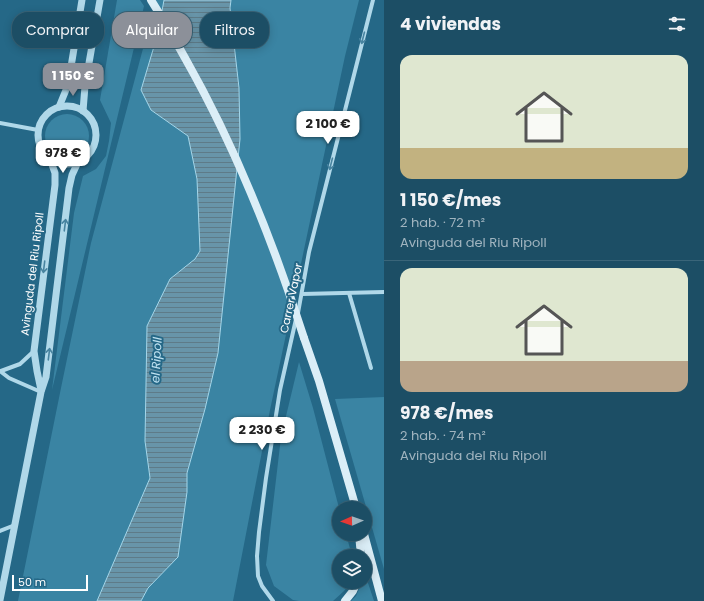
<!DOCTYPE html>
<html lang="es">
<head>
<meta charset="utf-8">
<style>
  :root { --surface:#1c4e65; --page:#25556b; --text:#f1f3f6; --muted:#a0b4bf; --line:#3a6579; --accent:#8c9099 }
  body { margin:0; font-family:Poppins,sans-serif; background:var(--page); color:var(--text); height:100vh; display:flex; flex-direction:column; font-size:15px; white-space:nowrap }
  * { box-sizing:border-box; margin:0 }
  p { font-size:13px; color:var(--muted) }
  .icon { flex:none; width:22px; height:22px; fill:none; stroke:currentColor; stroke-width:2; stroke-linecap:round; stroke-linejoin:round }
  .map { position:relative; flex:1; overflow:hidden }
  .details { display:flex; flex-direction:column; background:var(--surface); width:320px }
  .details>* { flex:none }
  .top-card { position:absolute; left:12px; top:12px; width:312px; height:36px; display:flex; gap:8px }
  .needle { width:26px; rotate:268deg }
  .tools { position:absolute; left:332px; top:501px; display:grid; gap:8px }
  .tools a { display:grid; place-items:center; width:40px; height:40px; border-radius:50%; background:var(--surface); box-shadow:0 2px 10px #0003,0 0 0 1px var(--line); font-size:20px }
  .scale { position:absolute; left:12px; bottom:10px; width:76px; box-sizing:border-box; padding-left:4px; border:2px solid #fff; border-top:0; font-size:11px; line-height:14px; white-space:nowrap; color:#fff; -webkit-text-stroke:3px #256887; paint-order:stroke }
  .price { position:absolute; translate:-50% -34px; padding:0 9px; border-radius:8px; background:#fff; color:#222; font-size:13px; line-height:26px; filter:drop-shadow(0 1px 2px #0008) }
  .price::after { content:''; position:absolute; left:50%; top:24px; width:12px; height:9px; margin-left:-6px; background:inherit; clip-path:polygon(0 0,100% 0,50% 100%) }
  .price.on { background:var(--accent); color:#fff }
  ul { padding:0; list-style:none }
  li { display:grid; align-content:center; gap:8px; height:212px; padding:0 16px }
  li+li { border-top:1px solid var(--line) }
  li span { display:grid; place-items:center; height:124px; border-radius:12px; color:#555 }
  li>.icon { margin-inline-start:auto }
  span .icon { width:72px; height:72px; fill:#fffc; stroke-width:1 }
  li b { font-size:17px }
  h2 { display:flex; justify-content:space-between; align-items:center; height:48px; padding:0 16px; font-size:17px }
  .tag { padding:0 14px; border-radius:16px; background:var(--surface); box-shadow:0 2px 10px #0003,0 0 0 1px var(--line); font-size:14px; line-height:36px }
  .tag.on { background:var(--accent); color:#fff }
  main { display:flex; flex:1; min-height:0 }
  .map>svg:first-child { display:block }
  .green { fill:#3a84a3 }
  .water { fill:url(#water-rules); stroke:#a5d6e9 }
  .lines { fill:none; stroke-linecap:round; stroke-linejoin:round }
  .minor { stroke:#b0d8e9; stroke-width:4 }
  .tertiary { stroke:#b0d8e9; stroke-width:7 }
  .secondary { stroke:#dbeef7; stroke-width:8 }
  .secondary-bridge { stroke:#dbeef7; stroke-width:8 }
  .oneway { stroke:#4884a0 }
  .labels { text-anchor:middle; dominant-baseline:central; stroke-width:4; stroke-linejoin:round; paint-order:stroke }
  .street-label { font-size:11px; fill:#fff; stroke:#256887 }
  .water-label { font-size:12px; font-style:italic; fill:#bfe2f1; stroke:#256887 }
</style>
</head>
<body>
<main>
<div class="map">
<svg width="384" height="601" viewBox="0 0 384 601">
  <defs>
    <pattern id="water-rules" width="6" height="5" patternUnits="userSpaceOnUse"><rect width="6" height="5" fill="#6895a9"/><path d="M0 2.5h6" fill="none" stroke="#5e7b88"/></pattern>
  </defs>
  <rect width="100%" height="100%" fill="#256887"/>
  <!-- green -->
  <g class="green">
    <path d="M117,0H140L144,6L52,390L74,213L83,176L96,169L106,156L109,141L111,123L100,100Z"/>
    <path d="M156,0H164L158,33L151,110L188,135L197,179L200,251L195,259L170,279L147,326L145,441L150,478L97,601H18L61,388L91,243Z"/>
    <path d="M231,0H359L345,56L270,410L233,601H141L148,588L178,557L187,492V473L205,409L218,353L240,139L239,88L230,8Z"/>
    <circle cx="67" cy="136" r="22"/>
    <path d="M299,362L313,408L339,508V534H346L352,556H339V582H351L344,591L333,601H299L293,600L274,586L266,565L281,437Z"/>
    <path d="M384,397V569L335,399Z"/>
    <path d="M365,574L374,601H351L356,596L362,582H365Z"/>
  </g>
  <!-- water -->
  <path class="water" d="M164,0H231L230,8L239,88L240,139L218,353L205,409L187,473V492L178,557L148,588L141,601H97L150,478L145,441L147,326L170,279L195,259L200,251L197,179L188,136L151,110L141,90L158,33Z"/>
  <g class="lines">
    <!-- minor -->
    <g class="minor">
      <path d="M0,123L38,130"/>
      <path d="M349,293L371,368"/>
      <path d="M302,294L384,292"/>
      <path d="M298,313L309,252L373,0"/>
      <path d="M0,371L9,378L41,392"/>
      <path d="M1,371L20,364L34,351"/>
      <path d="M0,531L15,525"/>
      <path d="M273,601L262,586L258,576L257,556L259,532L266,478L280,390L296,319"/>
    </g>
    <!-- tertiary -->
    <g class="tertiary">
      <circle cx="67" cy="135" r="29"/>
      <path d="M59,107L68,85L82,0"/>
      <path d="M83,111L85,86L100,0"/>
      <path d="M41,390L37,371L34,351L55,185V173L50,159"/>
      <path d="M0,600L41,392L46,377L69,188L72,175L78,162"/>
    </g>
    <!-- secondary -->
    <g class="secondary">
      <path d="M304,338L319,381L356,508"/>
      <path d="M359,534L361,556"/>
      <path d="M364,534L382,601"/>
      <path d="M345,601L353,591L357,582"/>
    </g>
    <!-- secondary-bridge -->
    <path class="secondary-bridge" d="M151,0C163,19 174,38 185,58C235,146 273,241 304,338"/>
  </g>
  <!-- one-way arrows -->
  <defs><path id="oneway-shaft" d="M-6 0H5M1.5-3L5.5 0L1.5 3" fill="none" stroke-width="1.6" stroke-linecap="round" stroke-linejoin="round"/></defs>
  <g class="oneway">
    <use href="#oneway-shaft" transform="translate(363 38) rotate(104)"/>
    <use href="#oneway-shaft" transform="translate(331 164) rotate(104)"/>
    <use href="#oneway-shaft" transform="translate(65 225) rotate(-83)"/>
    <use href="#oneway-shaft" transform="translate(44 267) rotate(97)"/>
    <use href="#oneway-shaft" transform="translate(49 354) rotate(-83)"/>
  </g>
  <g class="labels">
    <!-- street labels -->
    <g class="street-label">
      <text transform="translate(32 274) rotate(-83)">Avinguda del Riu Ripoll</text>
      <text transform="translate(291 298) rotate(-78)">Carrer Vapor</text>
    </g>
    <!-- water labels -->
    <g class="water-label">
      <text transform="translate(156 360) rotate(-87)">el Ripoll</text>
    </g>
  </g>
</svg>
<div class="tools">
<a><svg class="needle" viewBox="-14 -14 28 28"><path d="M0-13l5 13h-10z" fill="#e53935"/><path d="M0 13l5-13h-10z" fill="#a0b4bf"/></svg></a>
<a><svg class="icon" aria-label="layers" viewBox="0 0 24 24"><path d="M12 4l9 5-9 5-9-5zM3 14l9 5 9-5"/></svg></a>
</div>
<div class="scale">50 m</div>
<b class="price on" style="left:73px;top:97px">1 150 €</b>
<b class="price" style="left:328px;top:145px">2 100 €</b>
<b class="price" style="left:63px;top:174px">978 €</b>
<b class="price" style="left:262px;top:451px">2 230 €</b>
<div class="top-card">
<a class="tag">Comprar</a>
<a class="tag on">Alquilar</a>
<a class="tag">Filtros</a>
</div>
</div>
<section class="details">
<h2>4 viviendas<svg class="icon" aria-label="filters" viewBox="0 0 24 24"><path d="M4 7h16M4 17h16"/><circle cx="9" cy="7" r="2"/><circle cx="15" cy="17" r="2"/></svg></h2>
<ul>
<li><span style="background:linear-gradient(#dfe7d0 75%,#c2b280 0)"><svg class="icon" aria-label="home" viewBox="0 0 24 24"><path d="M3 11l9-7 9 7M6 9v11h12V9"/></svg></span><div><b>1 150 €/mes</b><p>2 hab. · 72 m²</p><p>Avinguda del Riu Ripoll</p></div></li>
<li><span style="background:linear-gradient(#dfe7d0 75%,#b9a48a 0)"><svg class="icon" aria-label="home" viewBox="0 0 24 24"><path d="M3 11l9-7 9 7M6 9v11h12V9"/></svg></span><div><b>978 €/mes</b><p>2 hab. · 74 m²</p><p>Avinguda del Riu Ripoll</p></div></li>
</ul>
</section>
</main>
</body>
</html>
